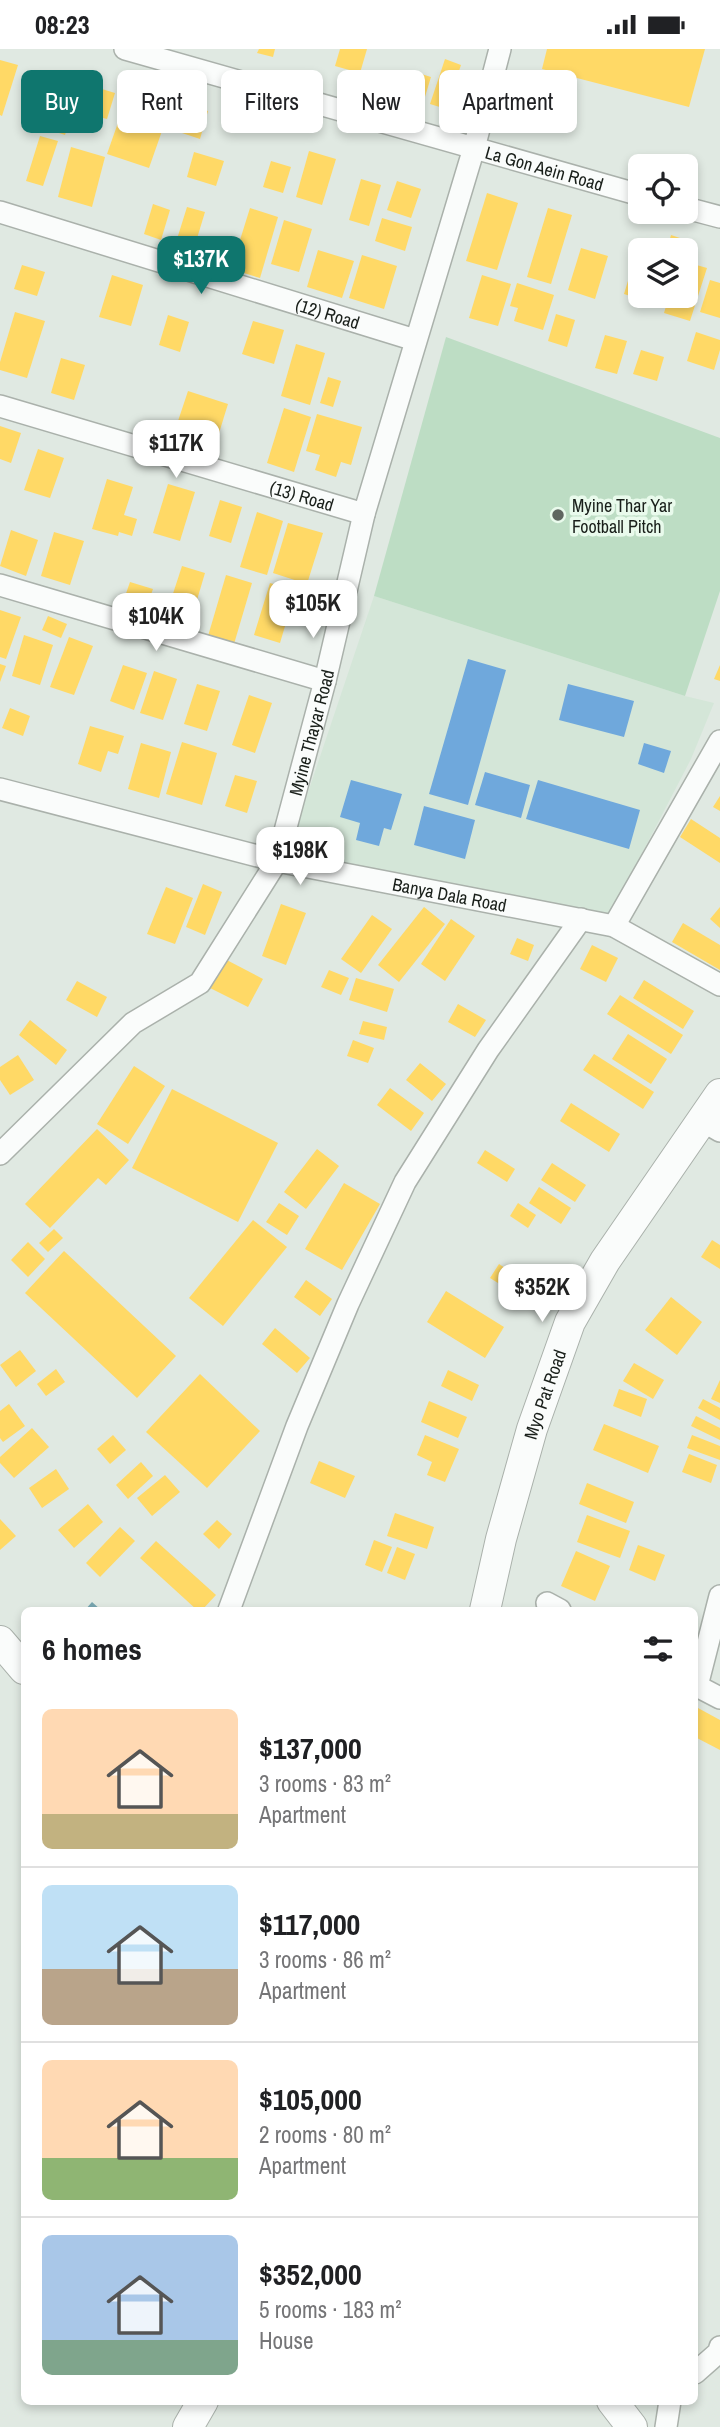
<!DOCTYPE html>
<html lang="en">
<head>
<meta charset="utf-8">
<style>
  :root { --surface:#fff; --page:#f2f2f2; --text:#202124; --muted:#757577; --line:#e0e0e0; --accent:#0f766e }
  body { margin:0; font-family:"Archivo Narrow",sans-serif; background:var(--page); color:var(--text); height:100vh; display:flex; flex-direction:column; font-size:26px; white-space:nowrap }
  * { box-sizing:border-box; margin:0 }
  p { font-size:23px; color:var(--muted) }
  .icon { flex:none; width:38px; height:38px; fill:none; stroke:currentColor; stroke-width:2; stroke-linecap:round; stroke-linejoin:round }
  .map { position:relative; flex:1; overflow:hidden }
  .drawer { position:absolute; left:21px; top:1558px; width:677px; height:798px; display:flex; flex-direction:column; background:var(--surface); border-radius:10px; box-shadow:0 4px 10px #0003 }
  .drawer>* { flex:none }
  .top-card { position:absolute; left:21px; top:21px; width:679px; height:63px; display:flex; gap:14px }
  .controls { position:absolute; left:628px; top:105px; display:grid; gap:14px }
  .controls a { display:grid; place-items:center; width:70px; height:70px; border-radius:10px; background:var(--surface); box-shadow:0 4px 10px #0003; font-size:35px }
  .price { position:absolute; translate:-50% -60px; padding:0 16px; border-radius:14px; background:#fff; color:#222; font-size:23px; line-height:46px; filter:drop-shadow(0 2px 4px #0008) }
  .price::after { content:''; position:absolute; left:50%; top:42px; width:21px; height:16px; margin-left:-10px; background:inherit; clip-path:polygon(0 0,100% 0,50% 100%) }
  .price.current { background:var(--accent); color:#fff }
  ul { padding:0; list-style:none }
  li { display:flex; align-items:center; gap:21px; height:175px; padding:0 21px }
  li+li { border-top:2px solid var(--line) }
  li span { display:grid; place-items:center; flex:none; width:196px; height:140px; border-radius:10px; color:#555 }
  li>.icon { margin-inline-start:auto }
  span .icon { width:84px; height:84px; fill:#fffc; stroke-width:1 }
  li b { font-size:30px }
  h2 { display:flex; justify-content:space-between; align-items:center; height:84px; padding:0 21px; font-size:30px }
  .pill { padding:0 24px; border-radius:10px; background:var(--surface); box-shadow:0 4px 10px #0003; font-size:24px; line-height:63px }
  .pill.current { background:var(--accent); color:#fff }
  .status { display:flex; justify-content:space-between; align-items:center; height:49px; padding:0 35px; background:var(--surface); direction:ltr }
  .status svg { height:19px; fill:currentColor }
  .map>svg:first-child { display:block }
  .built { fill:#d4e6d8 }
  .green { fill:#bdddc4 }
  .homes { fill:#ffd966 }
  .schools { fill:#6fa8dc }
  .public { fill:#76a5af }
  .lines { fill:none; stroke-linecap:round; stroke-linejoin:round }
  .street-casing { stroke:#aab1ab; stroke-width:24 }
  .secondary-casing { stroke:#aab1ab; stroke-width:32 }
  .street { stroke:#fafcfb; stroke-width:21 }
  .secondary { stroke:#fafcfb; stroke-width:30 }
  .poi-dot { fill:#5f6660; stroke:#e9faec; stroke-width:2.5 }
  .labels { text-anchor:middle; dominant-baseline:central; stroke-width:7; stroke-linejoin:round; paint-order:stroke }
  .street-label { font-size:18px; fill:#191f1a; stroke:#e9faec }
  .poi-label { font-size:18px; fill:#191f1a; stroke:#e9faec; text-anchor:start }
</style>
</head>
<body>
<div class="status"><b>08:23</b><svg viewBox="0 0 49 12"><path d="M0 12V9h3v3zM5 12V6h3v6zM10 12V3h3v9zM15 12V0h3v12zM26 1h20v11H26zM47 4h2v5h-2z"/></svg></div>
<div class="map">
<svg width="720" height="2378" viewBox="0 0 720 2378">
  <rect width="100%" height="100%" fill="#e0e9e2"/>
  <!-- built -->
  <path class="built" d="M374,547L685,647L714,654L691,710L609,868L306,823L292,791Z"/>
  <!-- green -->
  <path class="green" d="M446,288L720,389V542L685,647L374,547Z"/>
  <!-- homes -->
  <g class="homes">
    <path d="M259,0H275L273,8L257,4Z"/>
    <path d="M340,0H367L360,24L335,17Z"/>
    <path d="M547,0H705L689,58L542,20Z"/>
    <path d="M445,10L461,16L446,60L430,55Z"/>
    <path d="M0,11L18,16L2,67L0,66Z"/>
    <path d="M418,24L431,28L421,61L408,57Z"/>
    <path d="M58,26L81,33L65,86L41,78Z"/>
    <path d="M92,37L115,44L107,70L84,64Z"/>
    <path d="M127,48L169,62L149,119L107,105Z"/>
    <path d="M182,54L208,62L200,90L173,81Z"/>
    <path d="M40,87L58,92L43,137L26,132Z"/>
    <path d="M71,98L105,108L92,158L58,148Z"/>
    <path d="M309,102L336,110L322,156L296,148Z"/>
    <path d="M194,103L224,112L216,137L187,128Z"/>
    <path d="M271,112L291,118L283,144L263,138Z"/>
    <path d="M361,130L381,136L369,177L349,171Z"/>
    <path d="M397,132L421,140L411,169L387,161Z"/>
    <path d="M487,144L518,154L497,221L466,212Z"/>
    <path d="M153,155L170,161L161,191L144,185Z"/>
    <path d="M187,158L205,163L195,196L177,190Z"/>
    <path d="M250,159L278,168L260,229L231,220Z"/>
    <path d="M548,159L572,166L551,235L527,228Z"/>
    <path d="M382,169L412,178L405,202L375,192Z"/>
    <path d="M284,171L312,180L299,223L271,215Z"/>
    <path d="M671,186L683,190L679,201H667Z"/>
    <path d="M581,199L608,207L595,250L568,241Z"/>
    <path d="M318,201L354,212L342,249L307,238Z"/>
    <path d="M637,202L640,203V247H647L646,252L624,245Z"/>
    <path d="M362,206L397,217L384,260L349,249Z"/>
    <path d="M686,213L707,219L690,272L664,264L669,247H686Z"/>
    <path d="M22,216L45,223L37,247L14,240Z"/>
    <path d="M112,226L143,236L131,277L99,268Z"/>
    <path d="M482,226L511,235L498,277L469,269Z"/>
    <path d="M710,231L720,234V269L700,263Z"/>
    <path d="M517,234L554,246L543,281L514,272L518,259L510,257Z"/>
    <path d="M15,263L45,272L27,329L0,321V313Z"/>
    <path d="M556,265L575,271L567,298L548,292Z"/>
    <path d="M168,266L189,273L180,303L159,296Z"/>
    <path d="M253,272L284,281L274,315L242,305Z"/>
    <path d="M696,283L720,291V301L714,321L687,312Z"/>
    <path d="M605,286L627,292L617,325L595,319Z"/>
    <path d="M296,295L325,304L310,356L281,347Z"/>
    <path d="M641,301L664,308L657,332L633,325Z"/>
    <path d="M61,309L85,316L74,351L51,344Z"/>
    <path d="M328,328L341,332L333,358L320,354Z"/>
    <path d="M188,342L228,355L219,384L178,372Z"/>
    <path d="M284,359L311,368L294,423L267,414Z"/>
    <path d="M317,365L362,378L351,416L341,413L336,428L315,421L320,406L306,402Z"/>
    <path d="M0,377L21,384L11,414L0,410Z"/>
    <path d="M38,400L64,409L50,449L24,441Z"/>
    <path d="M107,430L133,438L124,466L137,470L132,487L119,483L118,487L92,480Z"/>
    <path d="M168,435L195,443L180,492L153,484Z"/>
    <path d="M220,451L242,458L231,494L209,487Z"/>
    <path d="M257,463L283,472L267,526L240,518Z"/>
    <path d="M288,474L323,484L307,535L273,524Z"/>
    <path d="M11,481L38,491L26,527L0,517Z"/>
    <path d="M54,483L84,492L70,536L41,527Z"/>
    <path d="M182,517L205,524L191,571L167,563Z"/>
    <path d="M226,526L252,534L234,595L208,587Z"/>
    <path d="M130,533L153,540L146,560L123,553Z"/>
    <path d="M270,534L310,546L302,571L288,567L280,594L254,586Z"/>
    <path d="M0,561L21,568L6,610L0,608Z"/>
    <path d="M48,567L67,575L61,589L42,581Z"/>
    <path d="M24,586L53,596L40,636L12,627Z"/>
    <path d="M69,588L93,597L74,646L50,638Z"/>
    <path d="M0,615L6,617L0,633Z"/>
    <path d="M123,616L147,624L134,661L110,652Z"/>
    <path d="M720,616V632L714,630Z"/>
    <path d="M154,622L177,630L163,671L140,664Z"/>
    <path d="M197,635L220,642L207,682L184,675Z"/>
    <path d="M249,646L272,654L255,704L232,696Z"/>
    <path d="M10,659L30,667L23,687L2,679Z"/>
    <path d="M90,677L124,687L118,705L108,702L101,723L78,715Z"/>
    <path d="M182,693L217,704L202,756L166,745Z"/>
    <path d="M141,694L171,703L159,749L128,740Z"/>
    <path d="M235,726L257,732L247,764L225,757Z"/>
    <path d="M720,747V762L713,758Z"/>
    <path d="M691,770L720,789V814L680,788Z"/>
    <path d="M203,835L222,843L205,886L186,878Z"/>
    <path d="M166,838L193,849L175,895L147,885Z"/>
    <path d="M281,855L306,864L286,916L262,907Z"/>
    <path d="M424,858L445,875L399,933L378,916Z"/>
    <path d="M720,858V879L710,870Z"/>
    <path d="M372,866L392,880L361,924L341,910Z"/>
    <path d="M451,870L475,887L445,932L421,915Z"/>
    <path d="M683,874L720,896V921L672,893Z"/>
    <path d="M517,889L534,896L528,912L510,905Z"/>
    <path d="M592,896L618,909L606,933L580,920Z"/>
    <path d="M221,908L263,930L248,958L206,937Z"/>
    <path d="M329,921L349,929L341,946L321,938Z"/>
    <path d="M356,929L394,940L387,963L349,951Z"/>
    <path d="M644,931L694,962L683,980L633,949Z"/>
    <path d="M77,932L107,948L97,968L66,951Z"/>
    <path d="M620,946L683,986L671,1005L607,965Z"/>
    <path d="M458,955L486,971L475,988L448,973Z"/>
    <path d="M30,971L67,1001L56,1016L19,986Z"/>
    <path d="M363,972L387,978L384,991L359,985Z"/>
    <path d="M628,985L667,1010L651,1035L612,1010Z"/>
    <path d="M353,991L374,999L368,1014L347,1007Z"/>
    <path d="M594,1005L654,1043L643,1060L583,1021Z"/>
    <path d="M18,1006L34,1031L10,1046L0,1031V1018Z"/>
    <path d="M420,1014L446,1035L432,1052L406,1031Z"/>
    <path d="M134,1017L165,1037L128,1095L97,1075Z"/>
    <path d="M390,1039L424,1064L411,1082L377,1056Z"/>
    <path d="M172,1040L278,1094L238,1173L132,1119Z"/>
    <path d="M571,1054L620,1085L609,1103L560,1072Z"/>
    <path d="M97,1080L129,1111L106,1136L98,1129L50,1179L25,1155Z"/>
    <path d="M317,1100L339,1117L306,1160L284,1143Z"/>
    <path d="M485,1101L515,1120L507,1133L477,1114Z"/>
    <path d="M552,1114L586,1136L575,1153L541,1131Z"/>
    <path d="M344,1134L380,1155L342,1221L305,1200Z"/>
    <path d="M539,1138L571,1159L561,1175L529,1154Z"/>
    <path d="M279,1154L299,1167L287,1186L266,1173Z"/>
    <path d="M518,1154L536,1166L528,1179L510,1167Z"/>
    <path d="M253,1171L287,1198L223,1277L189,1249Z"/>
    <path d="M54,1180L63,1189L48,1203L39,1194Z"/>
    <path d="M712,1191L720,1196V1220L701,1208Z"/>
    <path d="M28,1193L45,1210L28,1228L11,1211Z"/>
    <path d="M64,1202L176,1307L137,1349L25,1244Z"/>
    <path d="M499,1215L528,1234L519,1247L490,1229Z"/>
    <path d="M306,1231L332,1250L320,1267L294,1248Z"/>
    <path d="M446,1242L504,1278L485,1309L427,1273Z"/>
    <path d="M671,1248L702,1273L677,1306L645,1281Z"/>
    <path d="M275,1279L310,1309L297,1324L262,1295Z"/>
    <path d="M20,1301L36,1322L16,1338L0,1316Z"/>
    <path d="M634,1314L664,1331L653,1350L623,1332Z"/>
    <path d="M56,1320L65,1333L46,1347L37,1335Z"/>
    <path d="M448,1321L479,1336L472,1352L441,1337Z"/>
    <path d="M200,1325L260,1382L207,1439L146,1383Z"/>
    <path d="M720,1331V1354L711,1350Z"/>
    <path d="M619,1340L647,1350L641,1368L613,1357Z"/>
    <path d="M703,1350L720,1359V1371L698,1359Z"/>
    <path d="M429,1352L467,1368L458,1389L421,1373Z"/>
    <path d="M9,1355L25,1377L3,1393L0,1389V1362Z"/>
    <path d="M696,1367L720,1379V1391L691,1377Z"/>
    <path d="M604,1375L659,1397L648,1424L593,1401Z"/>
    <path d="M32,1379L49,1398L14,1429L0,1414V1408Z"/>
    <path d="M113,1386L126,1401L110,1415L97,1400Z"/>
    <path d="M425,1386L459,1400L445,1433L427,1426L432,1413L417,1406Z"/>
    <path d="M692,1386L720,1397V1411L687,1399Z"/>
    <path d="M689,1405L717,1416L711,1434L682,1423Z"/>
    <path d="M319,1412L355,1427L345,1449L310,1434Z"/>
    <path d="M141,1413L153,1427L128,1450L116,1436Z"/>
    <path d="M56,1420L69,1440L42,1459L29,1439Z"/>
    <path d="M165,1426L180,1443L152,1467L137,1449Z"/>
    <path d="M587,1434L634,1453L626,1474L579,1455Z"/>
    <path d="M88,1455L103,1473L74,1499L58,1481Z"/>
    <path d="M395,1464L434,1478L427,1500L387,1487Z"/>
    <path d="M587,1466L630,1482L620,1509L577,1493Z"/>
    <path d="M0,1470L16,1487L0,1501Z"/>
    <path d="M217,1471L232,1485L219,1500L203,1485Z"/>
    <path d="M120,1478L135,1492L100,1528L86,1514Z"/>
    <path d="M374,1491L392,1498L382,1523L365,1516Z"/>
    <path d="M156,1492L216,1546L202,1561H197L140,1509Z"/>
    <path d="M638,1496L665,1506L655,1532L629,1521Z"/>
    <path d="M397,1498L415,1505L405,1531L387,1524Z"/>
    <path d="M576,1502L610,1517L595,1552L561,1537Z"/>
    <path d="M698,1659L720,1671V1701L695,1688V1665Z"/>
  </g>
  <!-- schools -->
  <g class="schools">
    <path d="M468,610L506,621L468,756L429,745Z"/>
    <path d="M568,635L634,652L624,688L559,671Z"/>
    <path d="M644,694L671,702L664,724L638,715Z"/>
    <path d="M485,723L530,736L521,769L475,756Z"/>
    <path d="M351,731L402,745L391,781L384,779L379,797L356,791L360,774L340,768Z"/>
    <path d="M538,731L640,761L629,800L526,770Z"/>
    <path d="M424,757L475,771L465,810L414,796Z"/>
  </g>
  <!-- public -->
  <path class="public" d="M92,1553L101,1561H85Z"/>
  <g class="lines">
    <!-- street casing -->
    <g class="street-casing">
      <g id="street">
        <path id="s1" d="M125,0L640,146"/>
        <path d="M686,159L720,168"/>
        <path id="s2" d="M0,163L415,291"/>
        <path id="s3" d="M0,357L364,465"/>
        <path d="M0,536L325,632"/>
        <path id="s4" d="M0,740L277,812L614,877L720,936"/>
        <path d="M614,877L720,692"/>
        <path d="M701,1071L720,1082"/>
        <path id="s5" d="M0,1105L133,974L200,934L277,812L325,632L364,465L474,99L500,0"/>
        <path d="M547,1554L560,1561"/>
        <path d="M229,1561L297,1377L348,1255L405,1133L488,1001L581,870"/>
        <path d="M695,1636L720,1649"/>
        <path d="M697,1637L720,1547"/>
        <path d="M695,2324L719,2303L720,2298"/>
        <path d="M666,2378L670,2352"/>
      </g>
    </g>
    <!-- secondary casing -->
    <g class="secondary-casing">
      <g id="secondary">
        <path id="s6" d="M485,1561L501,1490L532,1380L570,1273L605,1212L720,1045"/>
        <path d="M0,1592L24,1620"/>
        <path d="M612,2352L632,2378"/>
        <path d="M188,2378L203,2352"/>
      </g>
    </g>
    <!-- street -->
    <use href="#street" class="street"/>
    <!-- secondary -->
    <use href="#secondary" class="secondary"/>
  </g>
  <!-- markers -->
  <circle class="poi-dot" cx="558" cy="466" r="7"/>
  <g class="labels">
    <!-- street labels -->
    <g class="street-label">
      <text stroke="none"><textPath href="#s1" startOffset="436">La Gon Aein Road</textPath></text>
      <text stroke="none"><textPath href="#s2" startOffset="343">(12) Road</textPath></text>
      <text stroke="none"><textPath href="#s3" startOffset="315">(13) Road</textPath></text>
      <text stroke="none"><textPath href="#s5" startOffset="542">Myine Thayar Road</textPath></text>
      <text stroke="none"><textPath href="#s4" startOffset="462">Banya Dala Road</textPath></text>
      <text stroke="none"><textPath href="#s6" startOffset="224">Myo Pat Road</textPath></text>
    </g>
    <!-- poi labels -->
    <g class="poi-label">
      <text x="572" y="456">Myine Thar Yar<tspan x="572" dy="21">Football Pitch</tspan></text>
    </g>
  </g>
</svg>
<div class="controls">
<a><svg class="icon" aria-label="locate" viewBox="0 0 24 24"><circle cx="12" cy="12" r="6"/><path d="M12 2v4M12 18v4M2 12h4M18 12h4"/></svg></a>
<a><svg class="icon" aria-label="layers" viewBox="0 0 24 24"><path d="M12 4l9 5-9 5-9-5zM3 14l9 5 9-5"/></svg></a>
</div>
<b class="price current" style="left:201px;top:247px">$137K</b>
<b class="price" style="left:176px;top:431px">$117K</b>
<b class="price" style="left:313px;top:591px">$105K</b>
<b class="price" style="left:156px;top:604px">$104K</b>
<b class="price" style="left:300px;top:838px">$198K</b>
<b class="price" style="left:542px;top:1275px">$352K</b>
<div class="top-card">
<a class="pill current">Buy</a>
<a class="pill">Rent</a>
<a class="pill">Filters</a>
<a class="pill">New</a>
<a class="pill">Apartment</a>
</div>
<section class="drawer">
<h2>6 homes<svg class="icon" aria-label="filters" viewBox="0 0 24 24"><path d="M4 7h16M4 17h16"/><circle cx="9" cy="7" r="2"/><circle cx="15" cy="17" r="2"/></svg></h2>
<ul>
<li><span style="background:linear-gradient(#ffd9b3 75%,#c2b280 0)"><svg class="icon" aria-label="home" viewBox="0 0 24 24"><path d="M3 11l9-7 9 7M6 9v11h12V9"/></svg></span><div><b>$137,000</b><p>3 rooms · 83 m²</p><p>Apartment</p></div></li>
<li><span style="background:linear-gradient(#bfe0f5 60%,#b9a48a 0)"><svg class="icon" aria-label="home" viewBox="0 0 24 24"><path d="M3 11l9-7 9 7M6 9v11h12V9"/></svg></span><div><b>$117,000</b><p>3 rooms · 86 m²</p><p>Apartment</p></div></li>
<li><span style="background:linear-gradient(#ffd9b3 70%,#8fb573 0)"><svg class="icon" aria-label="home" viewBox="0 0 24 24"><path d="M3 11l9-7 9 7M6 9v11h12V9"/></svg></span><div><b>$105,000</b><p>2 rooms · 80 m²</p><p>Apartment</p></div></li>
<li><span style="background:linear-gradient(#a9c7e8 75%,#7fa58c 0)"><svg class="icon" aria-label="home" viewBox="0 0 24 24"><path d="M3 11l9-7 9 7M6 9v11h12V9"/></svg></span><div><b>$352,000</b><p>5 rooms · 183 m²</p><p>House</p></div></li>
</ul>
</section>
</div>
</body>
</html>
